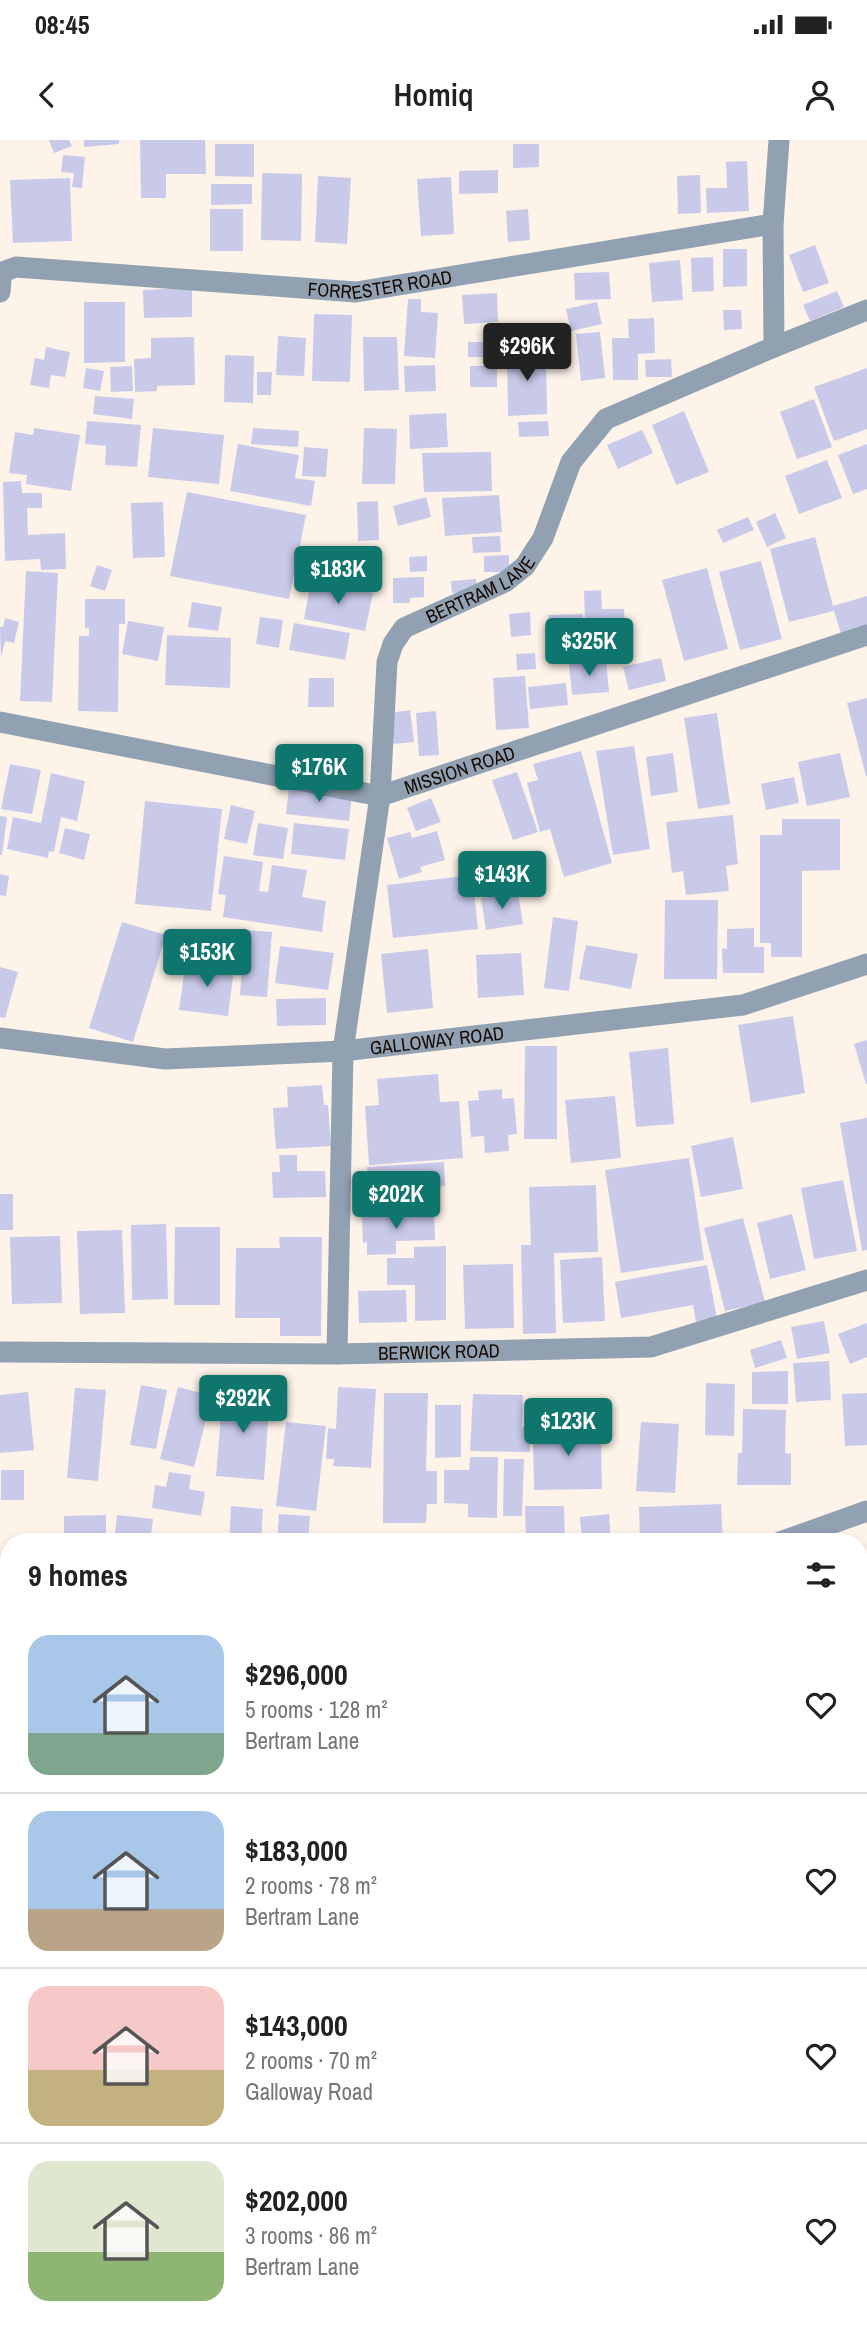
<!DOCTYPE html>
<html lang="en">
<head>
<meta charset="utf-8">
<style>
  :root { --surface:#fff; --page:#f6f6f6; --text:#222; --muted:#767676; --line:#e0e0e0; --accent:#0f766e }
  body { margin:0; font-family:"Archivo Narrow",sans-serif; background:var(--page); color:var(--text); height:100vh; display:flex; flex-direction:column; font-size:26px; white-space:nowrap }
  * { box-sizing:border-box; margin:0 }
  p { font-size:23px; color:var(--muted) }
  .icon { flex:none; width:38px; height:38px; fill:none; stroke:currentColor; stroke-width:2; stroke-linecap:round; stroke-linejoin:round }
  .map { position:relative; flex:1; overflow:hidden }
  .drawer { position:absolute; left:0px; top:1393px; width:868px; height:800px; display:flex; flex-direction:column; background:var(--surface); border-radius:28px 28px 0 0; box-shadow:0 4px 10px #0003 }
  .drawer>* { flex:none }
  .price { position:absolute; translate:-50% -60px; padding:0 16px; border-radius:7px; background:var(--accent); color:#fff; font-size:23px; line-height:46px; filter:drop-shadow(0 2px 4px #0008) }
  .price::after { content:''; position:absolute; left:50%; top:42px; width:21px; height:16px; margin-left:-10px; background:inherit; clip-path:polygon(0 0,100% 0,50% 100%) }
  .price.on { background:#222; color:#fff }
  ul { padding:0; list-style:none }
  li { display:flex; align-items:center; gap:21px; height:175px; padding:0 28px }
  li+li { border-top:2px solid var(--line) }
  li span { display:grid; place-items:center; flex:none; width:196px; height:140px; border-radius:21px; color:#555 }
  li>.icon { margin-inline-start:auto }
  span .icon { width:84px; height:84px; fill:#fffc; stroke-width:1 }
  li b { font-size:30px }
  h2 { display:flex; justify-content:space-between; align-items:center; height:84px; padding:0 28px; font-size:30px }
  .status { display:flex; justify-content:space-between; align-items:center; height:49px; padding:0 35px; background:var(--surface); direction:ltr }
  .status svg { height:19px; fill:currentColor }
  header { display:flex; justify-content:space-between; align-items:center; height:91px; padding:0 28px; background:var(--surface); font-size:32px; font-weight:600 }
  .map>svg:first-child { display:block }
  .building { fill:#c9caea }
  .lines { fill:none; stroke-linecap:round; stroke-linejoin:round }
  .minor { stroke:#92a1b2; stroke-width:21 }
  .labels { text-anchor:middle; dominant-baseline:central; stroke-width:5; stroke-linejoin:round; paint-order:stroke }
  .street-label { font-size:19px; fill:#160c05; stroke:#fff }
</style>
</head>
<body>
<div class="status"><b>08:45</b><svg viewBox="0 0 49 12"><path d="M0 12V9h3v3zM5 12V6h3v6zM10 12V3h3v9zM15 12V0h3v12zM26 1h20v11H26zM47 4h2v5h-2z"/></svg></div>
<header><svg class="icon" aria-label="back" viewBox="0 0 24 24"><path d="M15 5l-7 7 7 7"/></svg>Homiq<svg class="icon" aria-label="person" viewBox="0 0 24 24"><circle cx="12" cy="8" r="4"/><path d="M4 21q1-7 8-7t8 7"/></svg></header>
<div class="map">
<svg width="867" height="2192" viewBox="0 0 867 2192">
  <rect width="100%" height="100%" fill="#fef3e9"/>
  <!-- building -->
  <g class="building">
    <path d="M49,0H69L72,6L54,13Z"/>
    <path d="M84,0H119V4L84,7Z"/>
    <path d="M140,0H205L206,34H166V58H141Z"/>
    <path d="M215,4H254V37L215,36Z"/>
    <path d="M513,4H539V27L513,28Z"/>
    <path d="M63,15L85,17L82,48L72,47L74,33L61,32Z"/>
    <path d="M747,21L749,71L707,73L706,48H727L726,22Z"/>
    <path d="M498,30V53L459,54V31Z"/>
    <path d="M262,33L302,34L301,101L261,100Z"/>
    <path d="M700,35L701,73L678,74L677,36Z"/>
    <path d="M318,36L351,38L347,104L315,102Z"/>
    <path d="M451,37L454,94L421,96L417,39Z"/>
    <path d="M70,38L72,101L13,103L10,40Z"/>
    <path d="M211,44H252V64L211,65Z"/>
    <rect x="210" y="69" width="33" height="42"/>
    <path d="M528,69L530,100L508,102L506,71Z"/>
    <path d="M815,105L829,143L803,152L789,115Z"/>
    <path d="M723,109H747V146L723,147Z"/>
    <path d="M713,117L714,151L692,152L691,118Z"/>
    <path d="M680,120L683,160L652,162L649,123Z"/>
    <path d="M609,132L611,159L575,160L574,133Z"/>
    <path d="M192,148V177L144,178L143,150Z"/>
    <path d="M837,151L844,167L810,181L803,165Z"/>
    <path d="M497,153L498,182L464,184L462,155Z"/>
    <path d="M408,159H421V172L438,173L435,218L404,216Z"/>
    <path d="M84,162H125V222L84,223Z"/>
    <path d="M597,162L602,184L571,191L566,169Z"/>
    <path d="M723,170H741L742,189L724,190Z"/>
    <path d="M314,174L352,175L350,242L312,241Z"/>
    <path d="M654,178L655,213L638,214V240H613L612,198H629L628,179Z"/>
    <path d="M600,192L605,238L581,241L576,194Z"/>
    <path d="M278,196L306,198L304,236L276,235Z"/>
    <path d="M194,197L195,245L157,246V251L135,252L134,219L151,218V198Z"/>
    <path d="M363,197H397L399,250L364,251Z"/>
    <rect x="468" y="202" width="31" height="15"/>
    <path d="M46,207L70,212L65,237L51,235L49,248L30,245L35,218L44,220Z"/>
    <path d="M546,210L547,274L508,276L507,211Z"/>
    <path d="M225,215L254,216L253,263L224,262Z"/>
    <path d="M671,219L672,237H646L645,220Z"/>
    <path d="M435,225L436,251L405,252L404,226Z"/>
    <path d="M132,226L133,251L111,252L110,227Z"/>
    <rect x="470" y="226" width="27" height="21"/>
    <path d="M86,228L104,231L100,251L83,248Z"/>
    <path d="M867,228V289L834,301L814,247Z"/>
    <path d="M257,232H272L271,255H257Z"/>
    <path d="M95,256L134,259L132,279L93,274Z"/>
    <path d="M814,259L832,307L797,319L780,272Z"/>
    <path d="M684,271L709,332L676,345L652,285Z"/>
    <path d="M446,273L448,307L410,309L409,275Z"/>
    <path d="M87,281L141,285L137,327L105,325L106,306L85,304Z"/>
    <path d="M548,281L549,296L519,297L518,282Z"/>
    <path d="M34,288L80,295L71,351L26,344L27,335L9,333L15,292L33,295Z"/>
    <path d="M153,288L224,295L219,344L148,337Z"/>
    <path d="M253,288L299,291L298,307L251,304Z"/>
    <path d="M364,288L397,289L395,344H362Z"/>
    <path d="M642,290L653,313L618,329L607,305Z"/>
    <path d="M238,304L299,315L295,338L315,341L311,366L230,351Z"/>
    <path d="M867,304V349L853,354L838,315Z"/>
    <path d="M304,307L328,309L326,337L302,336Z"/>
    <path d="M491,312L492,351L424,352L422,313Z"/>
    <path d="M827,320L842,358L799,374L785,336Z"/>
    <path d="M21,341L22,353H42V368H27L28,395L65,393L66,429L41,430L40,419L5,421L3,342Z"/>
    <path d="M187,352L306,375L289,459L170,436Z"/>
    <path d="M499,355L502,392L445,396L442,358Z"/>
    <path d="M426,357L431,377L398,386L393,366Z"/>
    <path d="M378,361L379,400L358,401L357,362Z"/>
    <path d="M163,362L165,417L133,418L131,363Z"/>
    <path d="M775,373L786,398L767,407L756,382Z"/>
    <path d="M748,377L754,390L723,403L717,390Z"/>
    <path d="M500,396L501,412L473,413L472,397Z"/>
    <path d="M815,397L833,466L867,456V486L841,494L834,471L789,482L770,409Z"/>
    <path d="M509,415V432H484V416Z"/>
    <path d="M427,416V431L410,432L409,417Z"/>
    <path d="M761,421L782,499L740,510L719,432Z"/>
    <path d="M97,425L112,430L105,451L90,446Z"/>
    <path d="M707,428L728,509L684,521L662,440Z"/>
    <path d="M26,431L58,433L52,562L20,561Z"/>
    <path d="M424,437V457L410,458V463H393V438Z"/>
    <path d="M476,439L477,451L452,453L451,441Z"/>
    <path d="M311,441L373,453L365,491L304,479Z"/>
    <path d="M601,450L602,469H624L625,484L585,485L584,451Z"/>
    <path d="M85,459H125V484H119L118,572L78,571L79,496H89V488H85Z"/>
    <path d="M192,462L222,467L218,491L188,487Z"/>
    <path d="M530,472L531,495L511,497L509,474Z"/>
    <path d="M583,474L584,518L551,520L548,475Z"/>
    <path d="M260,477L283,480L279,508L256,504Z"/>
    <path d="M5,478L19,482L14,503L5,501L1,518L0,487H3Z"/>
    <path d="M128,481L164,487L158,521L122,514Z"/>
    <path d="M294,483L350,493L345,520L289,510Z"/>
    <path d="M587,491H604L605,517L588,518Z"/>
    <path d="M167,495L231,498L230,548L165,545Z"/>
    <path d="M535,513L536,529L517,530L516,514Z"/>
    <path d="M661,518L666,541L629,550L623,527Z"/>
    <path d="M606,520L609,552L572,555L569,524Z"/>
    <path d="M525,536L529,588L496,590L493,538Z"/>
    <path d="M309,538H334V567H308Z"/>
    <path d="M566,543L568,565L530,569L528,547Z"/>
    <path d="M867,558V636H866L847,563Z"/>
    <path d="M410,570L414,602L393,604L389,573Z"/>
    <path d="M436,571L439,615L419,616L416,573Z"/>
    <path d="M717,573L730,664L698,669L684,578Z"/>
    <path d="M634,606L650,709L613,715L596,611Z"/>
    <path d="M581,611L612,723L564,737L550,689L540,692L527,643L538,640L533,624Z"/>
    <path d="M673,613L678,652L651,656L646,617Z"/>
    <path d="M840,613L850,657L807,666L798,622Z"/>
    <path d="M10,624L41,630L32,674L1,669Z"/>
    <path d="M517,632L538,692L513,700L492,640Z"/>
    <path d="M51,633L85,641L77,681L61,677L54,712L49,711L48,718L7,709L13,677L41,683Z"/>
    <path d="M794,637L799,663L766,670L761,644Z"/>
    <path d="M289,648L352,655L349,681L286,674Z"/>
    <path d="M431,658L441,682L416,691L407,668Z"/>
    <path d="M145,661L222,669L211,771L135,764Z"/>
    <path d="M231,665L255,671L247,704L224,699Z"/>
    <path d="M733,675L738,724L726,726L729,751L686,755L683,731L672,733L666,682Z"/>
    <path d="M0,676L7,677L2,715H0Z"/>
    <path d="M782,679H840V730L802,731V817H771V803H760V695H782Z"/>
    <path d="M258,683L288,688L283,719L253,715Z"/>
    <path d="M294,683L349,689L345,720L291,714Z"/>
    <path d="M65,688L90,694L84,720L59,713Z"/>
    <path d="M437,691L445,720L420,727L422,732L399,739L387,698L410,692L412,698Z"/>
    <path d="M224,716L263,722L259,751L268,752L272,725L307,730L302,757L326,761L322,792L223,777L226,755L218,754Z"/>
    <path d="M0,734L9,736L6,756L0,755Z"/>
    <path d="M472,735L478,789L393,798L387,745Z"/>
    <path d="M518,753L523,784L486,790L481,758Z"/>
    <path d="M665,760H718L717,839H664Z"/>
    <path d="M553,777L578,781L569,851L544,848Z"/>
    <path d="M122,782L166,795L133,902L89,888Z"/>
    <path d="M754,788V807H764V833H723L722,808L727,809V789Z"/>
    <path d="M245,790L272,792L267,857L240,855Z"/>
    <path d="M586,805L638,814L631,849L579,839Z"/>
    <path d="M280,806L334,813L328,850L275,843Z"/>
    <path d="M428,809L433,868L387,873L381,814Z"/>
    <path d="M521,813L524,855L478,858L476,815Z"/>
    <path d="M186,821L234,828L228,876L179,870Z"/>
    <path d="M0,827L18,832L5,878L0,877Z"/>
    <path d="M326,858V885L277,886L276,859Z"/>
    <path d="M793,876L805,953L751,963L738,885Z"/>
    <path d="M867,900V944H866L854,904Z"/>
    <path d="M525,906H557V999H524Z"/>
    <path d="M668,908L674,984L636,987L629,912Z"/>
    <path d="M438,934L440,962L459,961L463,1018L369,1025L365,966L379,965L377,939Z"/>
    <path d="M322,945L324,965H328L331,1006L276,1009L273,968L288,967L287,947Z"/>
    <path d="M502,949V959L514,958L517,994L508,995L509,1011L485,1013L484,996L471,997L468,961L479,960L478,951Z"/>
    <path d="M615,956L621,1018L571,1023L565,960Z"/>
    <path d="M867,978V1110L862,1111L840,983Z"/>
    <path d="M733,997L743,1049L701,1057L691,1006Z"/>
    <path d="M279,1015H297V1031H325L326,1057L273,1058L272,1032H280Z"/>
    <path d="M689,1018L704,1120L621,1133L605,1030Z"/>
    <path d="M444,1022L445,1046L426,1047L428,1066L374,1069L373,1050H368L367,1027Z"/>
    <path d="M843,1040L857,1111L814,1119L801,1048Z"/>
    <path d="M596,1045L598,1112L554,1113L556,1193L523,1194L521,1105H531L529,1047Z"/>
    <rect x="0" y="1054" width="13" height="36"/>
    <path d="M434,1072L435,1100L396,1101V1114L367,1115V1102L363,1103L362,1075Z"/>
    <path d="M792,1074L806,1130L770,1139L757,1083Z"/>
    <path d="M743,1078L765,1162L725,1171L704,1088Z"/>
    <path d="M166,1084L168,1159L132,1160L131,1085Z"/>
    <path d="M175,1087H220V1165H174Z"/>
    <path d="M122,1090L125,1173L80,1174L77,1091Z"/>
    <path d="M60,1096L62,1163L12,1164L10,1097Z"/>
    <path d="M279,1097H322L321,1196H280V1178H235L236,1108H280Z"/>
    <path d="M446,1106V1180L415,1181V1145H387V1118H414V1107Z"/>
    <path d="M602,1117L605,1181L563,1183L560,1120Z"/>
    <path d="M513,1124L514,1188L465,1189L463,1125Z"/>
    <path d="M707,1125L717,1178L696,1182L693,1165L621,1178L615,1142Z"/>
    <path d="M406,1150L407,1182L359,1183L358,1151Z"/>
    <path d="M824,1181L830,1213L797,1219L791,1187Z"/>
    <path d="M867,1183V1217L850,1224L838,1194Z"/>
    <path d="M781,1200L787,1218L755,1228L750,1210Z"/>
    <path d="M829,1221L831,1260L796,1262L793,1223Z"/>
    <path d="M788,1231V1264H752V1232Z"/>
    <path d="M706,1243L735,1244L734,1296L705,1295Z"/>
    <path d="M141,1245L167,1250L156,1309L130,1305Z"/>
    <path d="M178,1247L212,1256L194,1327L160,1319Z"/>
    <path d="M338,1247L376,1249L371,1328L333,1326L334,1319H326L328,1288L336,1289Z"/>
    <path d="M75,1248L106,1250L98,1341L67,1338Z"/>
    <path d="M223,1251L270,1254L264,1340L216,1336Z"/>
    <path d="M28,1252L34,1310L0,1313V1255Z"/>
    <path d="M384,1253H428L426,1331H437V1364H427L426,1383H383Z"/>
    <path d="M867,1253V1305L845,1306L842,1254Z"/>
    <path d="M473,1254L523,1255L522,1287H530V1312L470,1311Z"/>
    <path d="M435,1265H461V1317L435,1318Z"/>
    <path d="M743,1269L786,1270L785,1313L791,1314V1345H737L738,1313H742Z"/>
    <path d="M591,1278L592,1302L601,1303L602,1349L534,1350L533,1303H551L550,1279Z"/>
    <path d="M286,1282L326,1286L316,1371L276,1366Z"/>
    <path d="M641,1282L679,1284L675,1353L636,1351Z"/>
    <path d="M470,1317H498L497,1378L468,1377V1364L444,1363V1330H469Z"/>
    <path d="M504,1319H524L522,1376H503Z"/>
    <rect x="1" y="1330" width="23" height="30"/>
    <path d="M169,1332L191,1335L189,1349L205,1352L201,1376L152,1368L155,1345L166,1347Z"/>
    <path d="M721,1364L723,1402H640L639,1367Z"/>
    <path d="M231,1366L263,1369L261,1402H229Z"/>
    <path d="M525,1366H564L565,1402H526Z"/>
    <path d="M279,1374L310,1376L308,1402H277Z"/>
    <path d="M609,1374L611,1402H582L580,1377Z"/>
    <path d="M106,1375V1402H64V1376Z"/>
    <path d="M117,1375L153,1379L150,1402H114Z"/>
    <path d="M867,1418V1488L859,1470V1432L864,1430L860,1420Z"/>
    <rect x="0" y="1456" width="9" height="55"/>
    <path d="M0,1618H9V1702L0,1701Z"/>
    <path d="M859,1645L867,1646V1677L862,1730H859Z"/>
    <path d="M0,1707L9,1708V1766L0,1765Z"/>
    <path d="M9,1882V1943L0,1948V1887Z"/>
    <path d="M859,1888L867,1892V1939L864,1945L859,1942Z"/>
    <path d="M859,2016L867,2020V2132L859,2129Z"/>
    <path d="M0,2050L9,2055V2101L0,2116Z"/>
    <path d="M17,2184H88L93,2192H23Z"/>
    <path d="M312,2184H322L326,2192H299Z"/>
    <path d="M341,2184H374L378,2192H328Z"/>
    <path d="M392,2184H459L450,2192H399Z"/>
    <path d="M601,2184H604L614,2192H594Z"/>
  </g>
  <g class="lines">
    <!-- minor -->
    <g class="minor">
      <path id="s1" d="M0,152L1,138L5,131L16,127L356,152L773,84"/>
      <path d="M774,207L867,170"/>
      <path id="s2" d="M0,582L380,656L867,495"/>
      <path id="s3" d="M0,898L165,919L343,911L743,865L867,824"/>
      <path id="s4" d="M0,1212L337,1214L651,1207L867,1140"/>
      <path id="s5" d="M337,1214L343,911L380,656L387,522L393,504L404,488L505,442L525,426L543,398L571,322L606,279L774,207L773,84L779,0"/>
      <path d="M780,1402L867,1371"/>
      <path d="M0,1587H9"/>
      <path d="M859,1809L867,1811"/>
      <path d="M0,1817L9,1821"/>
      <path d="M841,2184L858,2192"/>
      <path d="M228,2192L239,2184"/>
    </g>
  </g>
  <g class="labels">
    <!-- street labels -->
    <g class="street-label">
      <text stroke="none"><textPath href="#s1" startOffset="399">FORRESTER ROAD</textPath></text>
      <text stroke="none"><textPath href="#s5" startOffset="819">BERTRAM LANE</textPath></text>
      <text stroke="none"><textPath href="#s2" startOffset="471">MISSION ROAD</textPath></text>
      <text stroke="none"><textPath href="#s3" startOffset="439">GALLOWAY ROAD</textPath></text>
      <text stroke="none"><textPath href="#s4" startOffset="439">BERWICK ROAD</textPath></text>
    </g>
  </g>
</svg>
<b class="price on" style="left:527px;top:243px">$296K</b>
<b class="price" style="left:338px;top:466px">$183K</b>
<b class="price" style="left:589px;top:538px">$325K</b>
<b class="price" style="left:319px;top:664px">$176K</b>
<b class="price" style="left:502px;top:771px">$143K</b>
<b class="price" style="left:207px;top:849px">$153K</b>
<b class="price" style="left:396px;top:1091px">$202K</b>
<b class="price" style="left:243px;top:1295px">$292K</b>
<b class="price" style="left:568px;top:1318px">$123K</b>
<section class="drawer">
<h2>9 homes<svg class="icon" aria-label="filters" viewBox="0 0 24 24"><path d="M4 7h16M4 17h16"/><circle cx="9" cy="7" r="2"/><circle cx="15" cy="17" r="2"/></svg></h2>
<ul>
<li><span style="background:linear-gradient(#a9c7e8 70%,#7fa58c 0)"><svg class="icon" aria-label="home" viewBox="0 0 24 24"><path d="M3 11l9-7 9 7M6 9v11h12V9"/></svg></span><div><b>$296,000</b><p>5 rooms · 128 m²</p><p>Bertram Lane</p></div><svg class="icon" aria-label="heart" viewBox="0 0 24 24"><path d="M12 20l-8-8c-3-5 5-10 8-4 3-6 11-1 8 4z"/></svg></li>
<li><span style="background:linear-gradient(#a9c7e8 70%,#b9a48a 0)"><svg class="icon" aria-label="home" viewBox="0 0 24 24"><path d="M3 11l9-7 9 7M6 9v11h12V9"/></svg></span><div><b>$183,000</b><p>2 rooms · 78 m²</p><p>Bertram Lane</p></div><svg class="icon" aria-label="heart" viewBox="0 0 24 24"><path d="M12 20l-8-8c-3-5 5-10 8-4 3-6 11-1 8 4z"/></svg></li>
<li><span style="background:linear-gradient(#f6c9c9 60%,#c2b280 0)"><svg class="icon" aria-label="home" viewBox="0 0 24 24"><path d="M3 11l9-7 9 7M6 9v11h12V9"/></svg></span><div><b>$143,000</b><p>2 rooms · 70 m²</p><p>Galloway Road</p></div><svg class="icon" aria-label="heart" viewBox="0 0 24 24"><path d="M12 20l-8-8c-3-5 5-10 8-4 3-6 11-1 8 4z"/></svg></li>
<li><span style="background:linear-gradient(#dfe7d0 65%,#8fb573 0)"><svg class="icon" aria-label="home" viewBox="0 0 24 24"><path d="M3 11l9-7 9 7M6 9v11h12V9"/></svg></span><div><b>$202,000</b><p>3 rooms · 86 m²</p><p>Bertram Lane</p></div><svg class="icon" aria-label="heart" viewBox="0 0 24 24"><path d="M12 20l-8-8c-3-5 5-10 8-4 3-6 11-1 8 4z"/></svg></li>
</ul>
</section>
</div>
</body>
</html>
